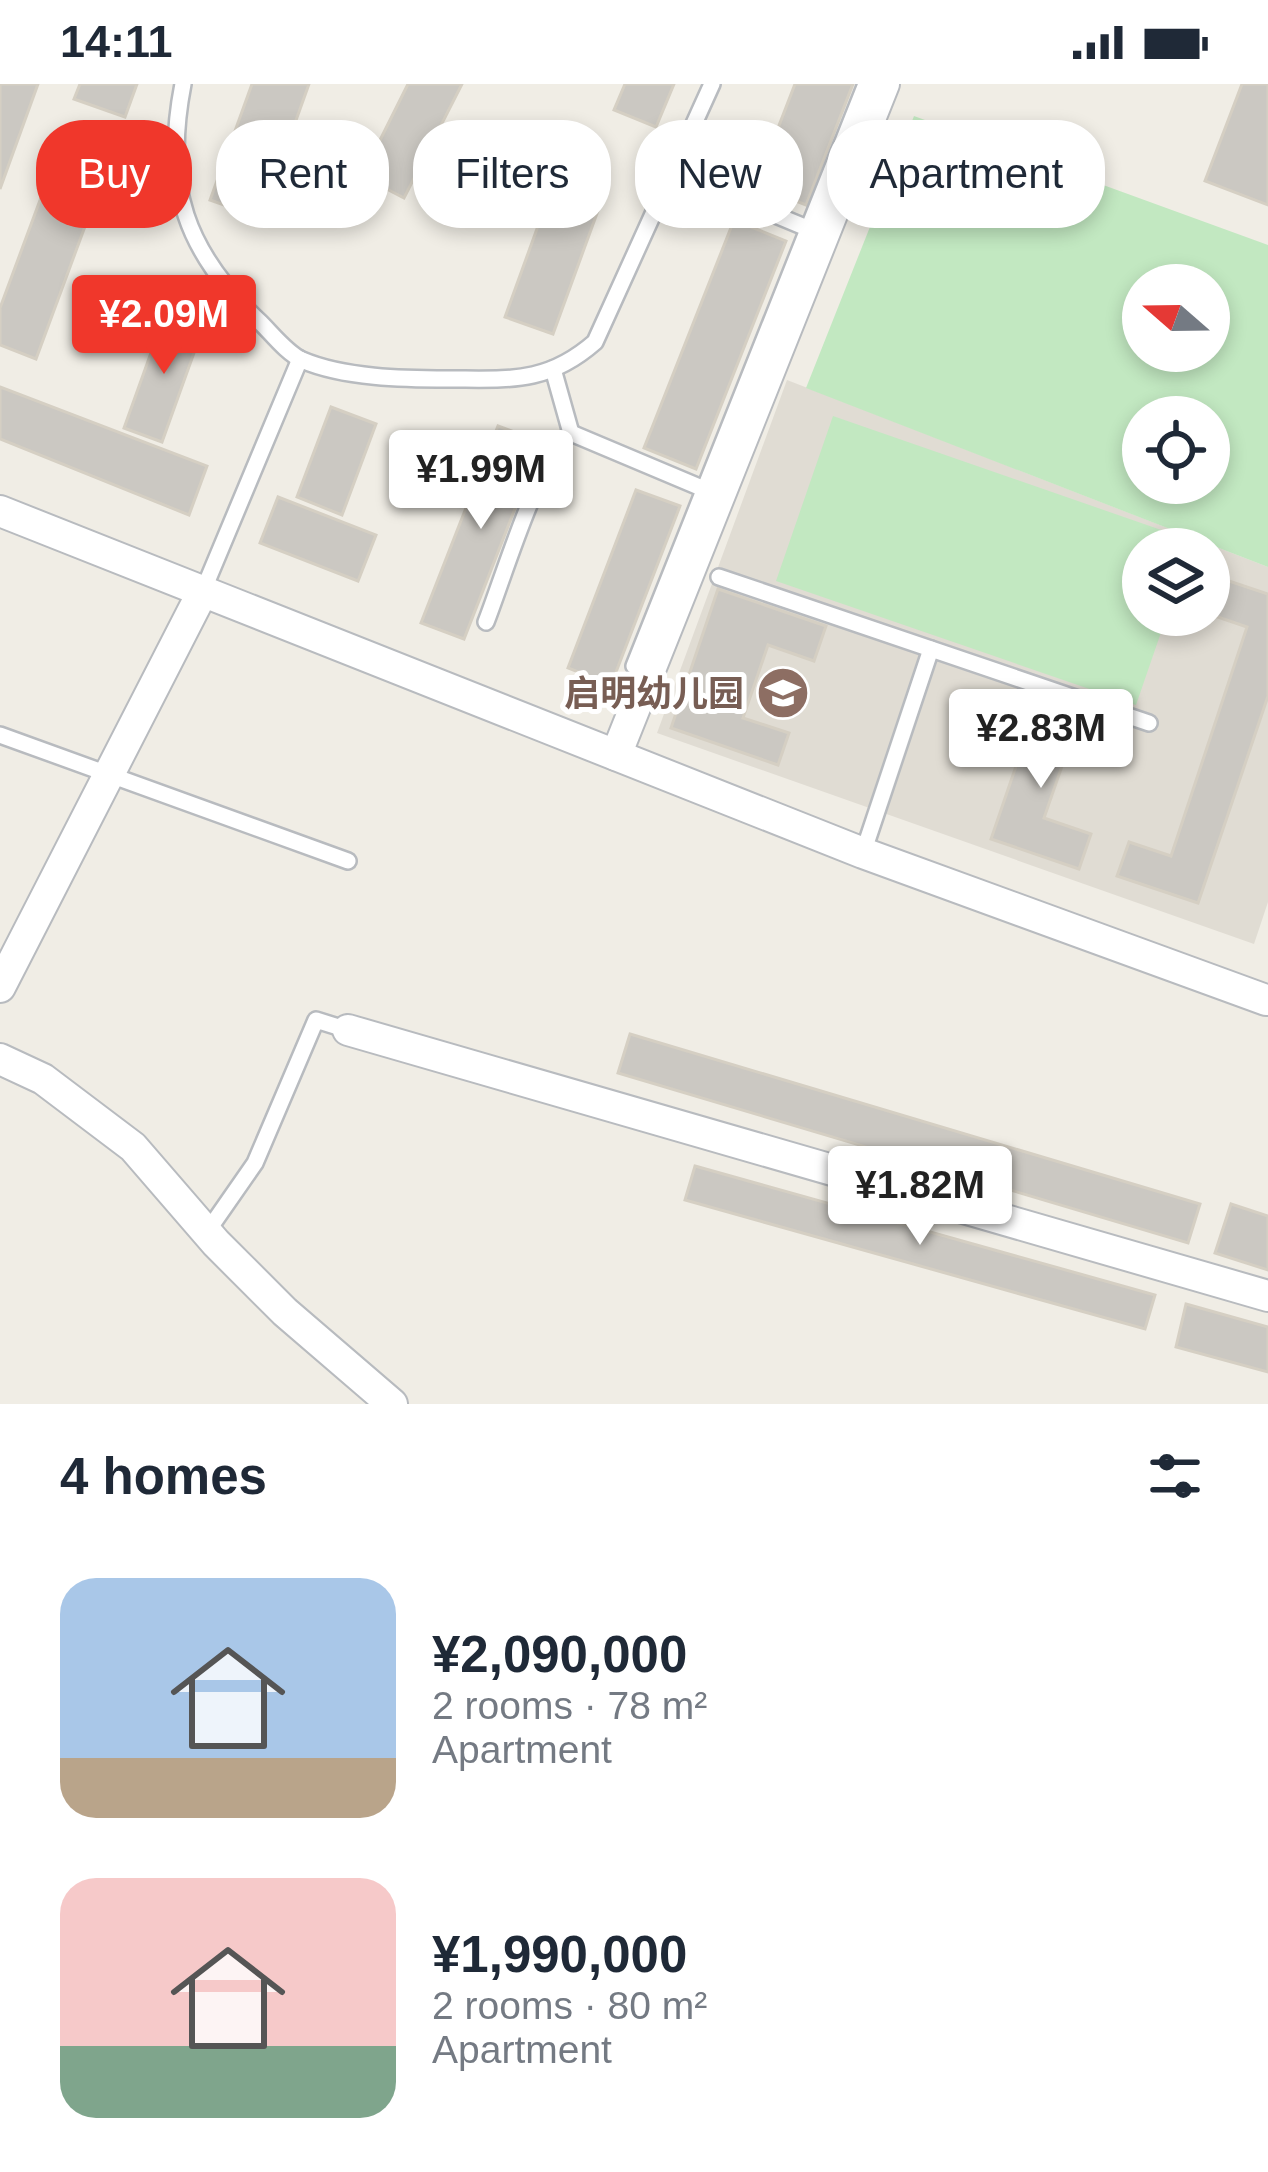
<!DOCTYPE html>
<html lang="en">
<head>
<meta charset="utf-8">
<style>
  :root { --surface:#fff; --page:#f6f6f7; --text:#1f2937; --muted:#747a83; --accent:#f0372b }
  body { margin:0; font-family:Helvetica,"Noto Sans SC",sans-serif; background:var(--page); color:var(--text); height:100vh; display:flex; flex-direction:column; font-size:45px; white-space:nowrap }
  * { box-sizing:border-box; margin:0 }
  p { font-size:39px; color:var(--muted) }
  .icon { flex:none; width:66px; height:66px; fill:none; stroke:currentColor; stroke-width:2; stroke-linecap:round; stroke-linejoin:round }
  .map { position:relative; height:1320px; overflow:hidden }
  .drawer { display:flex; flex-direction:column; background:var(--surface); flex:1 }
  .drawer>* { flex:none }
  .hud { position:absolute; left:36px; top:36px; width:1197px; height:108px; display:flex; gap:24px }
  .needle { width:78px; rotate:290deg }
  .fabs { position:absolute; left:1122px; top:180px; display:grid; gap:24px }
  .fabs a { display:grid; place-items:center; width:108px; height:108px; border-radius:50%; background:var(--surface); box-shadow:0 6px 18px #0003; font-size:60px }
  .price { position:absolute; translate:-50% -102px; padding:0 27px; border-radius:12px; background:#fff; color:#222; font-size:39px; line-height:78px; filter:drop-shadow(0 3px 6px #0008) }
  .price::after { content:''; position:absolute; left:50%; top:72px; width:36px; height:27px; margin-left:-18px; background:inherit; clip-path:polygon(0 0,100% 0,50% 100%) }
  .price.current { background:var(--accent); color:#fff }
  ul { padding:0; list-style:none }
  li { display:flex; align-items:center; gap:36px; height:300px; padding:0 60px }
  li span { display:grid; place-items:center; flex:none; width:336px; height:240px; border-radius:36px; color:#555 }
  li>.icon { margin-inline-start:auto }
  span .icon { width:144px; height:144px; fill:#fffc; stroke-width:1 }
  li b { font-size:51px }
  h2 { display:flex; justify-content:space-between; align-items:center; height:144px; padding:0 60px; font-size:51px }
  .chip { padding:0 42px; border-radius:48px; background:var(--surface); box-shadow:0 6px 18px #0003; font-size:42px; line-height:108px }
  .chip.current { background:var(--accent); color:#fff }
  .status { display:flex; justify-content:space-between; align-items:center; height:84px; padding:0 60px; background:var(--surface); direction:ltr }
  .status svg { height:33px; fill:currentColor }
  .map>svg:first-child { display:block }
  .education { fill:#e0dcd3; fill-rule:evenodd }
  .green { fill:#c2e8c1; fill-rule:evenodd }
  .building { fill:#cbc8c2; stroke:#d5cfc3; stroke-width:3 }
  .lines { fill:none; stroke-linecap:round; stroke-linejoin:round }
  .lane-casing { stroke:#b8bbbf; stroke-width:20 }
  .street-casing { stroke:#b8bbbf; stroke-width:34 }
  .lane { stroke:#fff; stroke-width:15 }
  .street { stroke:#fff; stroke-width:30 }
  .labels { text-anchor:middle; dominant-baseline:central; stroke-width:10; stroke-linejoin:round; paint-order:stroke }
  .education-label { font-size:36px; font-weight:bold; fill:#785e54; stroke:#fff; text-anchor:end }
</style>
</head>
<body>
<div class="status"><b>14:11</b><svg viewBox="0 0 49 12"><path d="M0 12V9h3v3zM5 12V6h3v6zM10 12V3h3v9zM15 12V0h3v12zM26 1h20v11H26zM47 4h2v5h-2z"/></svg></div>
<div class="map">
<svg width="1268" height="1320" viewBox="0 0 1268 1320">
  <rect width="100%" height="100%" fill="#f0ede5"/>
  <!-- education -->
  <path class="education" d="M787,296L1268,483V818L1254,860L657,649ZM1143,465H1209V531H1143Z"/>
  <!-- green -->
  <g class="green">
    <path d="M914,32L1268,161V483L806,304ZM1143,201H1209V267H1143ZM1143,333H1209V399H1143Z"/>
    <path d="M833,332L1193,457L1190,465H1143V531H1167L1136,621L776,497Z"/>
  </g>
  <!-- building -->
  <g class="building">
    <path d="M0,0H38L0,105Z"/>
    <path d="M80,0H137L125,33L74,15Z"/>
    <path d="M252,0H309L261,134L210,116Z"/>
    <path d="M408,0H462L404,114L362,92Z"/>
    <path d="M625,0H674L656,43L614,26Z"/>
    <path d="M795,0H853L806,121L756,101Z"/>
    <path d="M1242,0H1268V121L1205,97Z"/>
    <path d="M559,84L607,102L553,250L505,233Z"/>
    <path d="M49,92L97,110L36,275L0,261V224Z"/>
    <path d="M734,136L786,157L696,385L644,364Z"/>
    <path d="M166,227L204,241L162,358L124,344Z"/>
    <path d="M0,303L207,382L189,431L0,355Z"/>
    <path d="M331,323L376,340L342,431L297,413Z"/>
    <path d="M498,342L541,358L464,555L421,539Z"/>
    <path d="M636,406L680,422L611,601L568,584Z"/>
    <path d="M278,413L376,451L358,497L260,459Z"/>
    <path d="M1220,494L1268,510V612L1198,819L1117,792L1129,758L1171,772L1247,543L1209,530Z"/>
    <path d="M718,505L826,542L814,577L768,561L743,634L789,649L778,681L671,644Z"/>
    <path d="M1039,615L1080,630L1044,734L1091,750L1079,785L991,755Z"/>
    <path d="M630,950L1200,1120L1188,1159L618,989Z"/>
    <path d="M695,1082L1155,1211L1145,1245L685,1116Z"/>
    <path d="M1231,1120L1268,1132V1186L1215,1169Z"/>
    <path d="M1186,1220L1268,1243V1288L1176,1263Z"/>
  </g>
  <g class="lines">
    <!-- lane casing -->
    <g class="lane-casing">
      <g id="lane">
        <path d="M183,0C163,102 185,168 261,239C273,251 287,269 302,276C344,294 404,295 448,295C509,295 547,300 595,258L712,0"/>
        <path d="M672,88L807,144"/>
        <path d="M553,285L571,349"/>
        <path d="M719,493L1149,639"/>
        <path d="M203,507L300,275"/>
        <path d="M486,538C503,495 539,373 571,349L704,405"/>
        <path d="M634,582L866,0"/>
        <path d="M0,651L348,777"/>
        <path d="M863,769L931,565"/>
        <path d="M207,1148L255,1079L316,936L348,946"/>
      </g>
    </g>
    <!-- street casing -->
    <g class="street-casing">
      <g id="street">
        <path d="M0,427L863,769L1266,916"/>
        <path d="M616,671L884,0"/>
        <path d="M0,903L203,507"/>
        <path d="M348,946L1268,1212"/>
        <path d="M0,975L43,995L133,1063L216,1159L285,1228L392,1320"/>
      </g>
    </g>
    <!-- lane -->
    <use href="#lane" class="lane"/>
    <!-- street -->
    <use href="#street" class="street"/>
  </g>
  <!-- icons -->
  <defs>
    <g id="school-disc" transform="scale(2.7)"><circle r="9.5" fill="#8d6e63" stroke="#fff"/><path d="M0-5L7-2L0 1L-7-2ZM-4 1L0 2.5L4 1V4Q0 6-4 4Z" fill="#fff"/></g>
  </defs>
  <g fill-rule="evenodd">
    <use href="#school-disc" x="783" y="609"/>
  </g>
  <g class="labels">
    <!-- education labels -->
    <g class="education-label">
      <text x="744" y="609">启明幼儿园</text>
    </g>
  </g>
</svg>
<div class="fabs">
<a><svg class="needle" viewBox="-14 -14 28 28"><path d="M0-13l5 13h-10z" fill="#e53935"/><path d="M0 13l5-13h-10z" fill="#747a83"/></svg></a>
<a><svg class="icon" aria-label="locate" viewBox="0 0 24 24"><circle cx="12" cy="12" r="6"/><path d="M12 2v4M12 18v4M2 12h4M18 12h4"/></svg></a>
<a><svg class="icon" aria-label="layers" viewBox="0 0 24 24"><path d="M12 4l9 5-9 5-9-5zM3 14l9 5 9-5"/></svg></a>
</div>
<b class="price current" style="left:164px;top:293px">¥2.09M</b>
<b class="price" style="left:481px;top:448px">¥1.99M</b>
<b class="price" style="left:1041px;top:707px">¥2.83M</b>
<b class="price" style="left:920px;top:1164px">¥1.82M</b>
<div class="hud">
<a class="chip current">Buy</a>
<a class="chip">Rent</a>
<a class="chip">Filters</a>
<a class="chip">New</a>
<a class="chip">Apartment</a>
</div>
</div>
<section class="drawer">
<h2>4 homes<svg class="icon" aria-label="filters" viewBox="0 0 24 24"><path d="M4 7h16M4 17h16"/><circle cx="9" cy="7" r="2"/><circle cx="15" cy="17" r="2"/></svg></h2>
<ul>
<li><span style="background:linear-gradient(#a9c7e8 75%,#b9a48a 0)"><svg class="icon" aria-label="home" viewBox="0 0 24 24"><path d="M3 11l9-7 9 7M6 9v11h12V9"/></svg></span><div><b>¥2,090,000</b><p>2 rooms · 78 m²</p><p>Apartment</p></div></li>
<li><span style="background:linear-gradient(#f6c9c9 70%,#7fa58c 0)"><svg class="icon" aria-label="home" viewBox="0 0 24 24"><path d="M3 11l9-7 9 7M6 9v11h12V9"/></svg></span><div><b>¥1,990,000</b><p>2 rooms · 80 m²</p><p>Apartment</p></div></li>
</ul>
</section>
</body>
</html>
